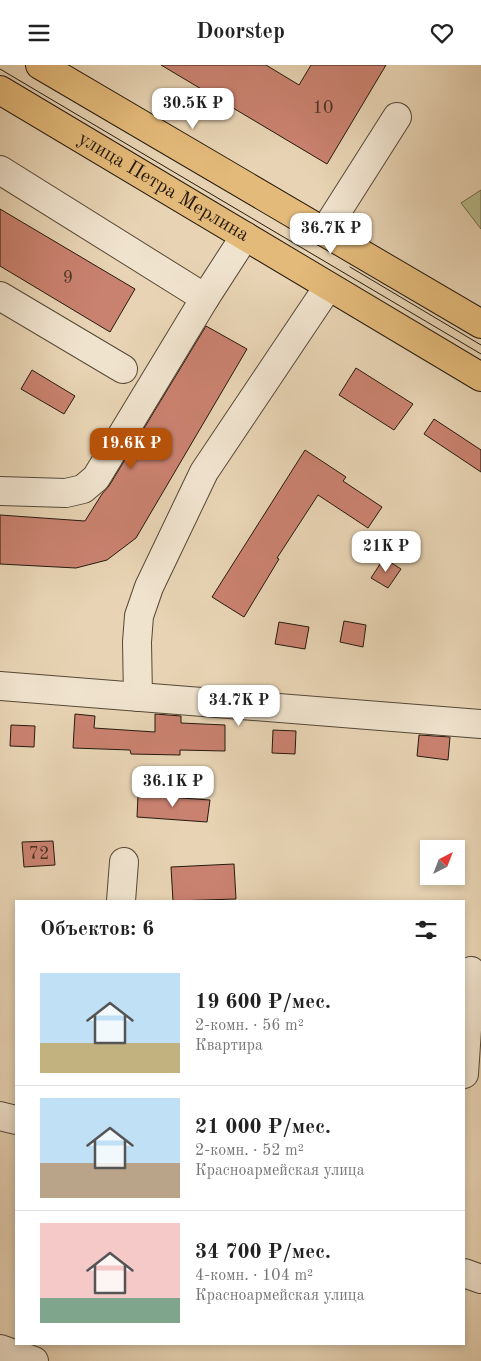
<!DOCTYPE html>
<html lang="ru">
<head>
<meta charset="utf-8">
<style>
  :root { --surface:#fff; --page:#f2f2f2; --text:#222; --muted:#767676; --line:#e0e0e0; --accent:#b45309 }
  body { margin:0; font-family:"Old Standard TT",serif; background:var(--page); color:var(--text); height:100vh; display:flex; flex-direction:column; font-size:19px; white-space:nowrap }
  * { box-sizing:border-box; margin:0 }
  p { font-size:16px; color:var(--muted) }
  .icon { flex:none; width:28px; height:28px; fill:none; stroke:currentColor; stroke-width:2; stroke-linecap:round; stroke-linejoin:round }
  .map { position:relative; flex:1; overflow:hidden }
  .panel { position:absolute; left:15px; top:835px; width:450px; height:445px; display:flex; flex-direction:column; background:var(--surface); border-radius:0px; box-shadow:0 2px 8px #0003 }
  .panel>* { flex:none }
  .needle { width:32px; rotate:42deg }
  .controls { position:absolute; left:420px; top:775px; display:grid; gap:10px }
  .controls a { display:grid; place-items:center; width:45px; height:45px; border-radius:0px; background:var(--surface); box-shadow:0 2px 8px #0003; font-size:25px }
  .price { position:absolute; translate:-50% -42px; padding:0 11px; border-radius:10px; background:#fff; color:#222; font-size:16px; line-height:32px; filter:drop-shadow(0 1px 2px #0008) }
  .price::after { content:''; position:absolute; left:50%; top:30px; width:15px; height:11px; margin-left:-8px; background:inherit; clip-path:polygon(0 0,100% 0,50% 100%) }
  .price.selected { background:var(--accent); color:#fff }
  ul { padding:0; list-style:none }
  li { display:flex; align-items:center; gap:15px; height:125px; padding:0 25px }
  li+li { border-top:1px solid var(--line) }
  li span { display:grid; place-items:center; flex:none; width:140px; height:100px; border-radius:0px; color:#555 }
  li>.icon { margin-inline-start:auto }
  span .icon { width:60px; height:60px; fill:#fffc; stroke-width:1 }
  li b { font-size:21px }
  h2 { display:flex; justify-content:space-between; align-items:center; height:60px; padding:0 25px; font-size:21px }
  header { display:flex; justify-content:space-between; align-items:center; height:65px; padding:0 25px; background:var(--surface); font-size:22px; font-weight:700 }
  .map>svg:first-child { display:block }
  .green { fill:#b8bc8b; stroke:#6e6b4c }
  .building { fill:#ca8270; stroke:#251a0d }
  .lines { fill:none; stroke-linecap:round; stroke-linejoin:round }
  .minor-casing { stroke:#564837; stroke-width:30 }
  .major-casing { stroke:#251a0d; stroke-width:30 }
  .minor { stroke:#f0e3ce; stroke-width:28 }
  .major { stroke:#e4ba7a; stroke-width:28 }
  .tram { stroke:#251a0d; stroke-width:1 }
  .labels { text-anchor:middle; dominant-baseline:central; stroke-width:5; stroke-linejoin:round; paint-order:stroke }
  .number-label { font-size:18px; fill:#4e3426 }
  .street-label { font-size:20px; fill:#251a0d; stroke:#f0e3ce }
</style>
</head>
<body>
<header><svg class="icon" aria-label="menu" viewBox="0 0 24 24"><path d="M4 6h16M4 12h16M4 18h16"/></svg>Doorstep<svg class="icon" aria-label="heart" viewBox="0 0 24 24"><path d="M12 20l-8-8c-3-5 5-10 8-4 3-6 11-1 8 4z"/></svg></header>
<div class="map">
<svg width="481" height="1296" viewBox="0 0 481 1296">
  <rect width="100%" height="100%" fill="#e8d4b4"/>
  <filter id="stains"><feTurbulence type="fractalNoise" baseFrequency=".004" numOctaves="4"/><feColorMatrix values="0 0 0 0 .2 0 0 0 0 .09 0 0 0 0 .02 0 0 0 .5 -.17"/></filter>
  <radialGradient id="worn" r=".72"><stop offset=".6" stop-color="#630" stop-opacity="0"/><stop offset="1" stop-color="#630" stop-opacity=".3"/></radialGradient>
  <!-- green -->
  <path class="green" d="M481,125V164L461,138Z"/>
  <!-- building -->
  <g class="building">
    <path d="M161,0H266L299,20L311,0H386L327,99Z"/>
    <path d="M0,144L135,224L110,267L0,201Z"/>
    <path d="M206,261L247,284L136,473L107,495L76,503L0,499V450L85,456L102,429L109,421Z"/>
    <path d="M356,303L413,339L394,365L339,330Z"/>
    <path d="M32,305L75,331L64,349L21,324Z"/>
    <path d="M434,354L481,385V407L424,369Z"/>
    <path d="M305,385L346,412L343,416L382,442L368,463L318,430L277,493L279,494L244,552L212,532Z"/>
    <path d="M384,493L401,504L388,523L371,513Z"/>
    <path d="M344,556L366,560L363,582L340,577Z"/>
    <path d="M279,557L309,562L305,584L275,579Z"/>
    <path d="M75,649L95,651L94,663L155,667V649L181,651V658L225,660V686L180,685V690L131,689L130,685L73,683Z"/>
    <path d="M11,660L35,661L34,682L10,681Z"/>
    <path d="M273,665L296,666L295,689L272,688Z"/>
    <path d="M419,670L450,672L448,695L417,691Z"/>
    <path d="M138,730L210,735L207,757L137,752Z"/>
    <path d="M53,776L55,800L24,802L22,777Z"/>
    <path d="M234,799L236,834L173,836L171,802Z"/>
  </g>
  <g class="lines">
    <!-- minor casing -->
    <g class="minor-casing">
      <g id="minor">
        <path d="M0,105L205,233L245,171"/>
        <path d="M324,167L397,52"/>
        <path d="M0,231L123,304"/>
        <path d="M0,426L66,428L83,424L96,413L205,233"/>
        <path d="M0,621L481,659"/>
        <path d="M138,632L137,577L139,551L149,522L204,407L328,222"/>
        <path d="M121,836L124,797"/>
        <path d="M464,1009L471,906"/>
        <path d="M0,1051L16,1055"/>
        <path d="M464,1208L481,1214"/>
        <path d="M0,1284L34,1296"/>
      </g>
    </g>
    <!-- major casing -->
    <g class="major-casing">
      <g id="major">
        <path d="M40,0L481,259"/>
        <path id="s1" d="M0,25L481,312"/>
      </g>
    </g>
    <!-- minor -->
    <use href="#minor" class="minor"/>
    <!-- major -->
    <use href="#major" class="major"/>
    <!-- tram -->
    <g class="tram">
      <path d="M0,4L481,289"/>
      <path d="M350,202L481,280"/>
    </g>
  </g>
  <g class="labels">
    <!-- number labels -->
    <g class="number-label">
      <text x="323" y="43">10</text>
      <text x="68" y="213">9</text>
      <text x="39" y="789">72</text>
    </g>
    <!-- street labels -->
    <g class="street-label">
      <text stroke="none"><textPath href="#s1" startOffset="190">улица Петра Мерлина</textPath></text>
    </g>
  </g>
  <rect width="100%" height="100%" filter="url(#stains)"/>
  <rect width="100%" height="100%" fill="url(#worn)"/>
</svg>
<div class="controls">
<a><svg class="needle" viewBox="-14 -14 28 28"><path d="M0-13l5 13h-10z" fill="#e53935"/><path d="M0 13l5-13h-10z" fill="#767676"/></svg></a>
</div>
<b class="price" style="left:193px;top:65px">30.5K ₽</b>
<b class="price" style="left:331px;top:190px">36.7K ₽</b>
<b class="price selected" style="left:131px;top:405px">19.6K ₽</b>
<b class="price" style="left:386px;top:508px">21K ₽</b>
<b class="price" style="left:239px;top:662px">34.7K ₽</b>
<b class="price" style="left:173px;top:743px">36.1K ₽</b>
<section class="panel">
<h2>Объектов: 6<svg class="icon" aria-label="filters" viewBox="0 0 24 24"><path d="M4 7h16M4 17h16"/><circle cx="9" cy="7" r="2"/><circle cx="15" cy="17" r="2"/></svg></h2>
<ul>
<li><span style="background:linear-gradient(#bfe0f5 70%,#c2b280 0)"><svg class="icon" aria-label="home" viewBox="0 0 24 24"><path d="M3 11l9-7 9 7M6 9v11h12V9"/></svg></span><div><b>19 600 ₽/мес.</b><p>2-комн. · 56 m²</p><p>Квартира</p></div></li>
<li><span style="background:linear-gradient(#bfe0f5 65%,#b9a48a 0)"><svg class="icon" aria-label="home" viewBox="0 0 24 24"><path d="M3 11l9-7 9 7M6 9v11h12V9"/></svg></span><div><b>21 000 ₽/мес.</b><p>2-комн. · 52 m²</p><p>Красноармейская улица</p></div></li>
<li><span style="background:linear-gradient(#f6c9c9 75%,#7fa58c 0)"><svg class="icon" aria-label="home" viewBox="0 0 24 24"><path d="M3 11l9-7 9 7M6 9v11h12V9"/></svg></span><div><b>34 700 ₽/мес.</b><p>4-комн. · 104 m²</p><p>Красноармейская улица</p></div></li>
</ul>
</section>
</div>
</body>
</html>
